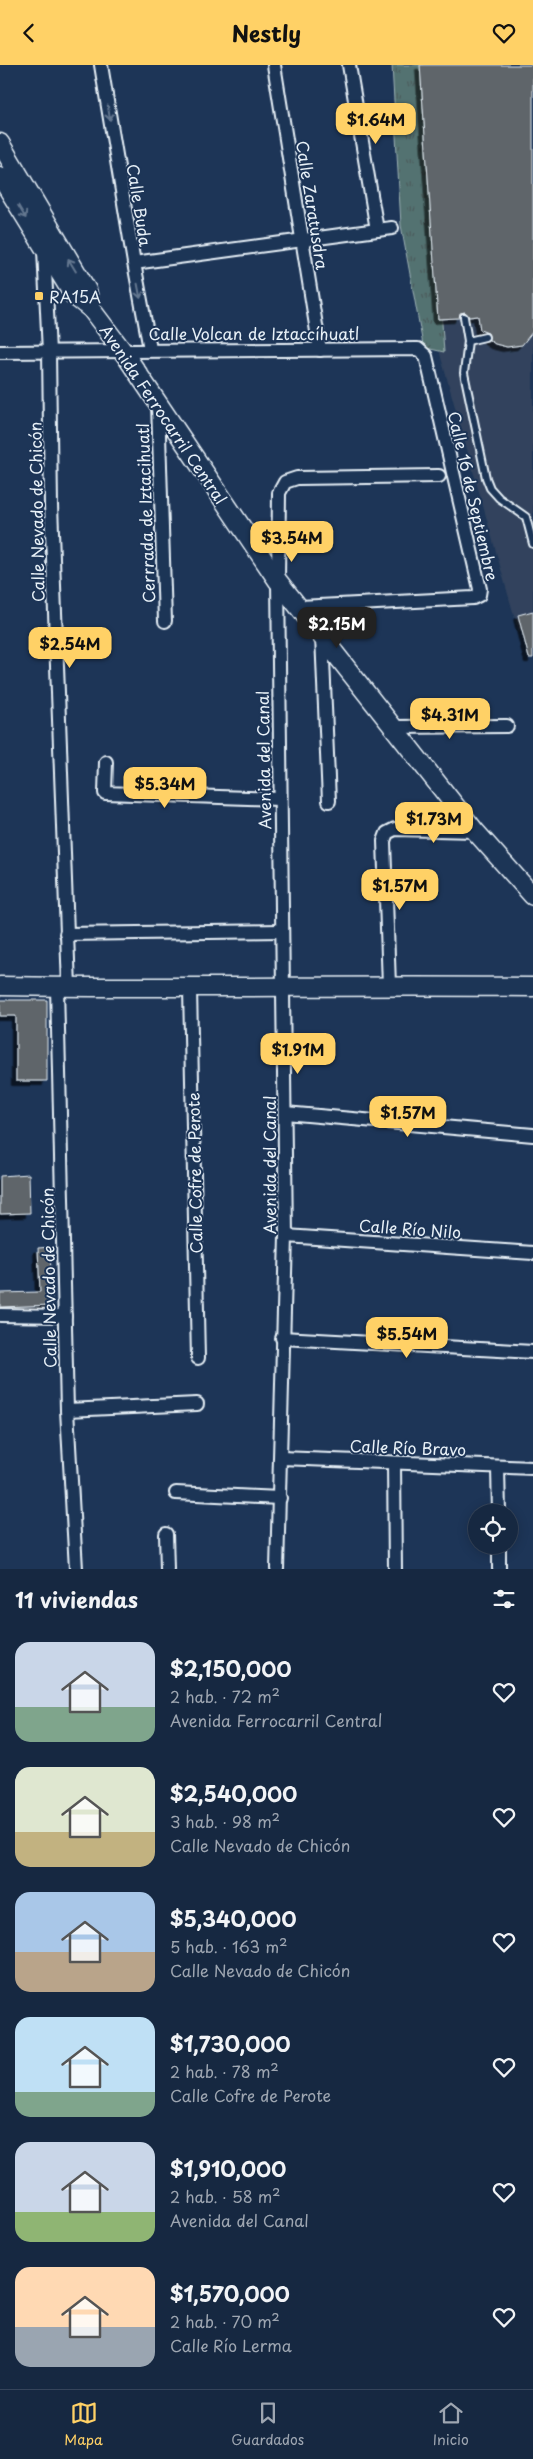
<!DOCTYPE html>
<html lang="es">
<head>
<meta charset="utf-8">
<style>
  :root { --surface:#162841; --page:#1f3048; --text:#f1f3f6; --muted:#9ea6b1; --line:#35445a; --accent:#ffd166 }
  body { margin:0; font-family:"Playpen Sans",sans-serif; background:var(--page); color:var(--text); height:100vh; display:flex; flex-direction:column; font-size:19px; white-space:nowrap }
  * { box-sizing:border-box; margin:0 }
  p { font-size:16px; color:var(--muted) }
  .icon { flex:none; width:28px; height:28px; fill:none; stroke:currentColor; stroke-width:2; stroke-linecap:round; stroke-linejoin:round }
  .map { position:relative; height:1504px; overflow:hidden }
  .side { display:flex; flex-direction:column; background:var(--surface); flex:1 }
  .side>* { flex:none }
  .fabs { position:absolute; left:468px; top:1439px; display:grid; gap:10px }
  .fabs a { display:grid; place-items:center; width:50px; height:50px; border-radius:50%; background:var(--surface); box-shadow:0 2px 12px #0003,0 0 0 1px var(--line); font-size:25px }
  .price { position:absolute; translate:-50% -42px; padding:0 11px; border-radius:10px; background:var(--accent); color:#111; font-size:16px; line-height:32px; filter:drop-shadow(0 1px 2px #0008) }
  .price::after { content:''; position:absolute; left:50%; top:30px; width:15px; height:11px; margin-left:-8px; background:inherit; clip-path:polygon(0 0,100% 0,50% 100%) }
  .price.on { background:#222; color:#fff }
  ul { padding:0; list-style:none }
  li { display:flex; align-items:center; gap:15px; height:125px; padding:0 15px }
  li span { display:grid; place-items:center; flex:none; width:140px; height:100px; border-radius:15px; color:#555 }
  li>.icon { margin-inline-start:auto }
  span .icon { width:60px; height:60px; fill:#fffc; stroke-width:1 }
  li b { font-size:21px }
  h2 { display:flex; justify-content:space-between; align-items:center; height:60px; padding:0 15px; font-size:21px }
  header { display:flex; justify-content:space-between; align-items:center; height:65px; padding:0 15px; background:var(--accent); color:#111; font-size:22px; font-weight:700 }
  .tab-bar { display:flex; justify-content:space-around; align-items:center; height:70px; border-top:1px solid var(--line); background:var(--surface); font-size:14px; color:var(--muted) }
  .tab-bar a { display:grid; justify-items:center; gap:2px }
  .tab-bar .on { color:var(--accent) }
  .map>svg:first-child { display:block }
  .built { fill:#31435d }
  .grass { fill:url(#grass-tufts); stroke:#9eb2b4 }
  .building { fill:#5f656a; stroke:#e8f1f8; filter:url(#shadow) }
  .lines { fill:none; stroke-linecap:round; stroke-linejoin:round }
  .lane-casing { stroke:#e8f1f8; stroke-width:10 }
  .street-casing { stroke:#e8f1f8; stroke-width:16 }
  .secondary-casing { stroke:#e8f1f8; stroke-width:21 }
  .lane { stroke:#1d3557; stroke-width:6 }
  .street { stroke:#1d3557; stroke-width:12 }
  .secondary { stroke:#1d3557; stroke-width:18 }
  .oneway { stroke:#64778f }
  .poi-dot { fill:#ffd166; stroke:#1d3557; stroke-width:2 }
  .labels { text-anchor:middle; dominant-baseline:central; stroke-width:4; stroke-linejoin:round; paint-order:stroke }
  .street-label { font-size:16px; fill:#e8f1f8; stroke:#1d3557 }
  .poi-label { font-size:16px; fill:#e8f1f8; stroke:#1d3557; text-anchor:start }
</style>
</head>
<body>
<header><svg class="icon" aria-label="back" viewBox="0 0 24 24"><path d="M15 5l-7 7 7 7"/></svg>Nestly<svg class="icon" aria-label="heart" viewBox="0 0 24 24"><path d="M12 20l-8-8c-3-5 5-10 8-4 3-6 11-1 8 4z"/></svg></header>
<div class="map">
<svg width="533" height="1504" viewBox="0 0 533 1504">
  <defs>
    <pattern id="grass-tufts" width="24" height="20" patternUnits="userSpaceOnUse" patternTransform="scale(1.25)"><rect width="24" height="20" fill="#537271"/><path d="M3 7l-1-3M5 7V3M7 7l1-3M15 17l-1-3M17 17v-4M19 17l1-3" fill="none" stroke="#4c5b5c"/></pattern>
    <filter id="shadow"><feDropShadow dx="-4.5" dy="4.5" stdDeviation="0" flood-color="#0009"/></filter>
  </defs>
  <rect width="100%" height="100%" fill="#1d3557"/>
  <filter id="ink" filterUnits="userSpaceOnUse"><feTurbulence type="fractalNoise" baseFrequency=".02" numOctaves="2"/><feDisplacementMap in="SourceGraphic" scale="10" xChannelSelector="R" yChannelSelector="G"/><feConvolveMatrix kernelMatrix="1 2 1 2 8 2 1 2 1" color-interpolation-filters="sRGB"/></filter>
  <g filter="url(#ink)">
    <!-- built -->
    <path class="built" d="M420,0H533V548L519,568L440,289Z"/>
    <!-- grass -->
    <path class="grass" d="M392,0H424L444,287L426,283L423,280L401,160Z"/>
    <!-- building -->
    <g class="building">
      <path d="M420,0H533V266L522,280L507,282L495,279L489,275L488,268L480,265L478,251L469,252L465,247L460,248L459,253L438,254Z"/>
      <path d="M533,546V593H529L518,550Z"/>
      <path d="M0,935H47V1016H16V951H0Z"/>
      <path d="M29,1109L30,1148L0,1149V1111Z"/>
      <path d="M50,1182L52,1240L0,1242V1228L40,1227L38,1183Z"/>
    </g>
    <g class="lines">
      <!-- lane casing -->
      <g class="lane-casing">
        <g id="lane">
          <path d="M464,252L468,276L485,272"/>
          <path d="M468,276L464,308L486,413L490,423L499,433L526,452L533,479"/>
        </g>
      </g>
      <!-- street casing -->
      <g class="street-casing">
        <g id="street">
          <path d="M101,0L134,198L150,284"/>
          <path d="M274,0L320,285"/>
          <path d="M349,0L377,165"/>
          <path d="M44,185L49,287L51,440L69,922"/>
          <path d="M134,198L392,163"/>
          <path d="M0,287L418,284L426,291L480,524L479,530L473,533L300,542"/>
          <path d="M158,339L165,556"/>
          <path d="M322,571L329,736"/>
          <path d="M392,662L507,661"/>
          <path d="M106,697L105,728L280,734"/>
          <path d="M66,869L281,866"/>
          <path d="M389,921L384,776L387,768L395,764L475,766"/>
          <path d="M57,922L67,1345L76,1504"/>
          <path d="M190,924L198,1293"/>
          <path d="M285,1048L533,1070"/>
          <path d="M286,1171L533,1188"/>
          <path d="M0,1250L65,1251"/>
          <path d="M282,1273L533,1287"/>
          <path d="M67,1345L197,1339"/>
          <path d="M281,1393L533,1403"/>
          <path d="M394,1398L395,1504"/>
          <path d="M498,1403L499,1448"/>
          <path d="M176,1428L280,1433"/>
          <path d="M166,1469L167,1504"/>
          <path d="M499,1480V1504"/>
          <path d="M277,1504L286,1171L278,516L279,428L285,417L297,413L439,411"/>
        </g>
      </g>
      <!-- secondary casing -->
      <g class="secondary-casing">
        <g id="secondary">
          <path d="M0,78L87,225L91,244"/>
          <path d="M0,111L74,231L91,244L122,285L278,516L475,766L533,831"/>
          <path d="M0,921C178,924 355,920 533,922"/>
        </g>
      </g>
      <!-- lane -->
      <use href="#lane" class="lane"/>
      <!-- street -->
      <use href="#street" class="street"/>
      <!-- secondary -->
      <use href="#secondary" class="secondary"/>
    </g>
    <!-- one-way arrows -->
    <defs><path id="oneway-shaft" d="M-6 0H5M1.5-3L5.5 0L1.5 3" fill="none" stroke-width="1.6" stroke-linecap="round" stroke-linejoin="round" transform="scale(1.25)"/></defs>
    <g class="oneway">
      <use href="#oneway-shaft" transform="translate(109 48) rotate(81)"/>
      <use href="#oneway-shaft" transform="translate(22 147) rotate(59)"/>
      <use href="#oneway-shaft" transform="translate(72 200) rotate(-121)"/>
      <use href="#oneway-shaft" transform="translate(139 226) rotate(79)"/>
    </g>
  </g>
  <!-- markers -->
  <rect class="poi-dot" x="34" y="226" width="10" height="10" rx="2.5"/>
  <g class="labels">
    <!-- street labels -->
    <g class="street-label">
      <text transform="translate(140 140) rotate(81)">Calle Buda</text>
      <text transform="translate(313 140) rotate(81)">Calle Zaratusdra</text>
      <text x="254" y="268">Calle Volcan de Iztaccíhuatl</text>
      <text transform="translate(164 349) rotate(56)">Avenida Ferrocarril Central</text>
      <text transform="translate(474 431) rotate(77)">Calle 16 de Septiembre</text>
      <text transform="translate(36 447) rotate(-91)">Calle Nevado de Chicón</text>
      <text transform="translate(145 448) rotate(-92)">Cerrrada de Iztacihuatl</text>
      <text transform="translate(263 695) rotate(-91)">Avenida del Canal</text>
      <text transform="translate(269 1100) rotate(-90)">Avenida del Canal</text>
      <text transform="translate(194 1108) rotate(-91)">Calle Cofre de Perote</text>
      <text transform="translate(410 1163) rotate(4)">Calle Río Nilo</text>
      <text transform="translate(48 1213) rotate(-91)">Calle Nevado de Chicón</text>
      <text transform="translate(408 1382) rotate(2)">Calle Río Bravo</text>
    </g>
    <!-- poi labels -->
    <g class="poi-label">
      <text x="49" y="231">RA15A</text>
    </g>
  </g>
</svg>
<div class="fabs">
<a><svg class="icon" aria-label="locate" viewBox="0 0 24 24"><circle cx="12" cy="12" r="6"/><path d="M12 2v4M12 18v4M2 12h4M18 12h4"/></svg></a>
</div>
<b class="price" style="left:376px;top:80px">$1.64M</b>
<b class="price" style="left:292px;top:498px">$3.54M</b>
<b class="price on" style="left:337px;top:584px">$2.15M</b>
<b class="price" style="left:70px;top:604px">$2.54M</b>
<b class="price" style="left:450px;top:675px">$4.31M</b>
<b class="price" style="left:165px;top:744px">$5.34M</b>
<b class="price" style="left:434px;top:779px">$1.73M</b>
<b class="price" style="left:400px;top:846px">$1.57M</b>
<b class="price" style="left:298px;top:1010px">$1.91M</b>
<b class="price" style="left:408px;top:1073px">$1.57M</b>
<b class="price" style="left:407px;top:1294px">$5.54M</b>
</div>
<section class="side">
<h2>11 viviendas<svg class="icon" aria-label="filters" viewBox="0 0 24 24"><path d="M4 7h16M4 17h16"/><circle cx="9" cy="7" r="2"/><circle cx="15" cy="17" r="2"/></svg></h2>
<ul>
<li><span style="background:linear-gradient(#c9d6e8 65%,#7fa58c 0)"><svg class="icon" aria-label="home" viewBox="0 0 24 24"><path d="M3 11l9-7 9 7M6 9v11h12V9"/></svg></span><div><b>$2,150,000</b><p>2 hab. · 72 m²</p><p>Avenida Ferrocarril Central</p></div><svg class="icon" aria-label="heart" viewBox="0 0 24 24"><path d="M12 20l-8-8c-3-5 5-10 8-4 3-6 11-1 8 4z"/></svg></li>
<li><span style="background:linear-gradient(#dfe7d0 65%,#c2b280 0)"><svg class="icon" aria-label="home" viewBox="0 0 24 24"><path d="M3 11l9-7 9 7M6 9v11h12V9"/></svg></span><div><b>$2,540,000</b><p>3 hab. · 98 m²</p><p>Calle Nevado de Chicón</p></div><svg class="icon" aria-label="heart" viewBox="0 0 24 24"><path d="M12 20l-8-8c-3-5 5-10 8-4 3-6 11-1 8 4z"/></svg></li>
<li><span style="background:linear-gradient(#a9c7e8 60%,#b9a48a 0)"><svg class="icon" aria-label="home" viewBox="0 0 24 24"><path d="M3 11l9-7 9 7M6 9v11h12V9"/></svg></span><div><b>$5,340,000</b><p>5 hab. · 163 m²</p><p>Calle Nevado de Chicón</p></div><svg class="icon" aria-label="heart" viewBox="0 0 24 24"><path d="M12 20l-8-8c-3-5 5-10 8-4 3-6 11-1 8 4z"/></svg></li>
<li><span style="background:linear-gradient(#bfe0f5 75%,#7fa58c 0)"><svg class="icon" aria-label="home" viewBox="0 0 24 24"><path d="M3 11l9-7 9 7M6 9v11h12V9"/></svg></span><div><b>$1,730,000</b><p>2 hab. · 78 m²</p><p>Calle Cofre de Perote</p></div><svg class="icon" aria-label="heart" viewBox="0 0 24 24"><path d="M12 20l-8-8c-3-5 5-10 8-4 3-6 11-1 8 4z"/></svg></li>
<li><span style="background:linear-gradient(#c9d6e8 70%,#8fb573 0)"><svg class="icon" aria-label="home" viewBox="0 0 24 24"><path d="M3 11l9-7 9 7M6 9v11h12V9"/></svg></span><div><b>$1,910,000</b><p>2 hab. · 58 m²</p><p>Avenida del Canal</p></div><svg class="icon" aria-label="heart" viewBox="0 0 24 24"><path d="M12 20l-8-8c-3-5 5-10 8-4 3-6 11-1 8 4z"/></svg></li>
<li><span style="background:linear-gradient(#ffd9b3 60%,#9aa5b1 0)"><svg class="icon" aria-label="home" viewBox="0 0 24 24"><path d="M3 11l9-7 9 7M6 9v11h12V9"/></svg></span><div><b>$1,570,000</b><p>2 hab. · 70 m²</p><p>Calle Río Lerma</p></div><svg class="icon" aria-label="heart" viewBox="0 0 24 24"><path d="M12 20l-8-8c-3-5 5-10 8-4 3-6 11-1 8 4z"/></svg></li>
</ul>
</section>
<nav class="tab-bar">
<a class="on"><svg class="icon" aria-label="map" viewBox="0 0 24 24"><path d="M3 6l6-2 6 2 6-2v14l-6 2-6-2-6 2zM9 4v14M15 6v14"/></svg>Mapa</a>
<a><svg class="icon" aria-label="saved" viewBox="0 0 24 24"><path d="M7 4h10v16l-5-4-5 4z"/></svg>Guardados</a>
<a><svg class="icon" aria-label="home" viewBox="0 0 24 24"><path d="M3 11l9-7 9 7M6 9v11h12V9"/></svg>Inicio</a>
</nav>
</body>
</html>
